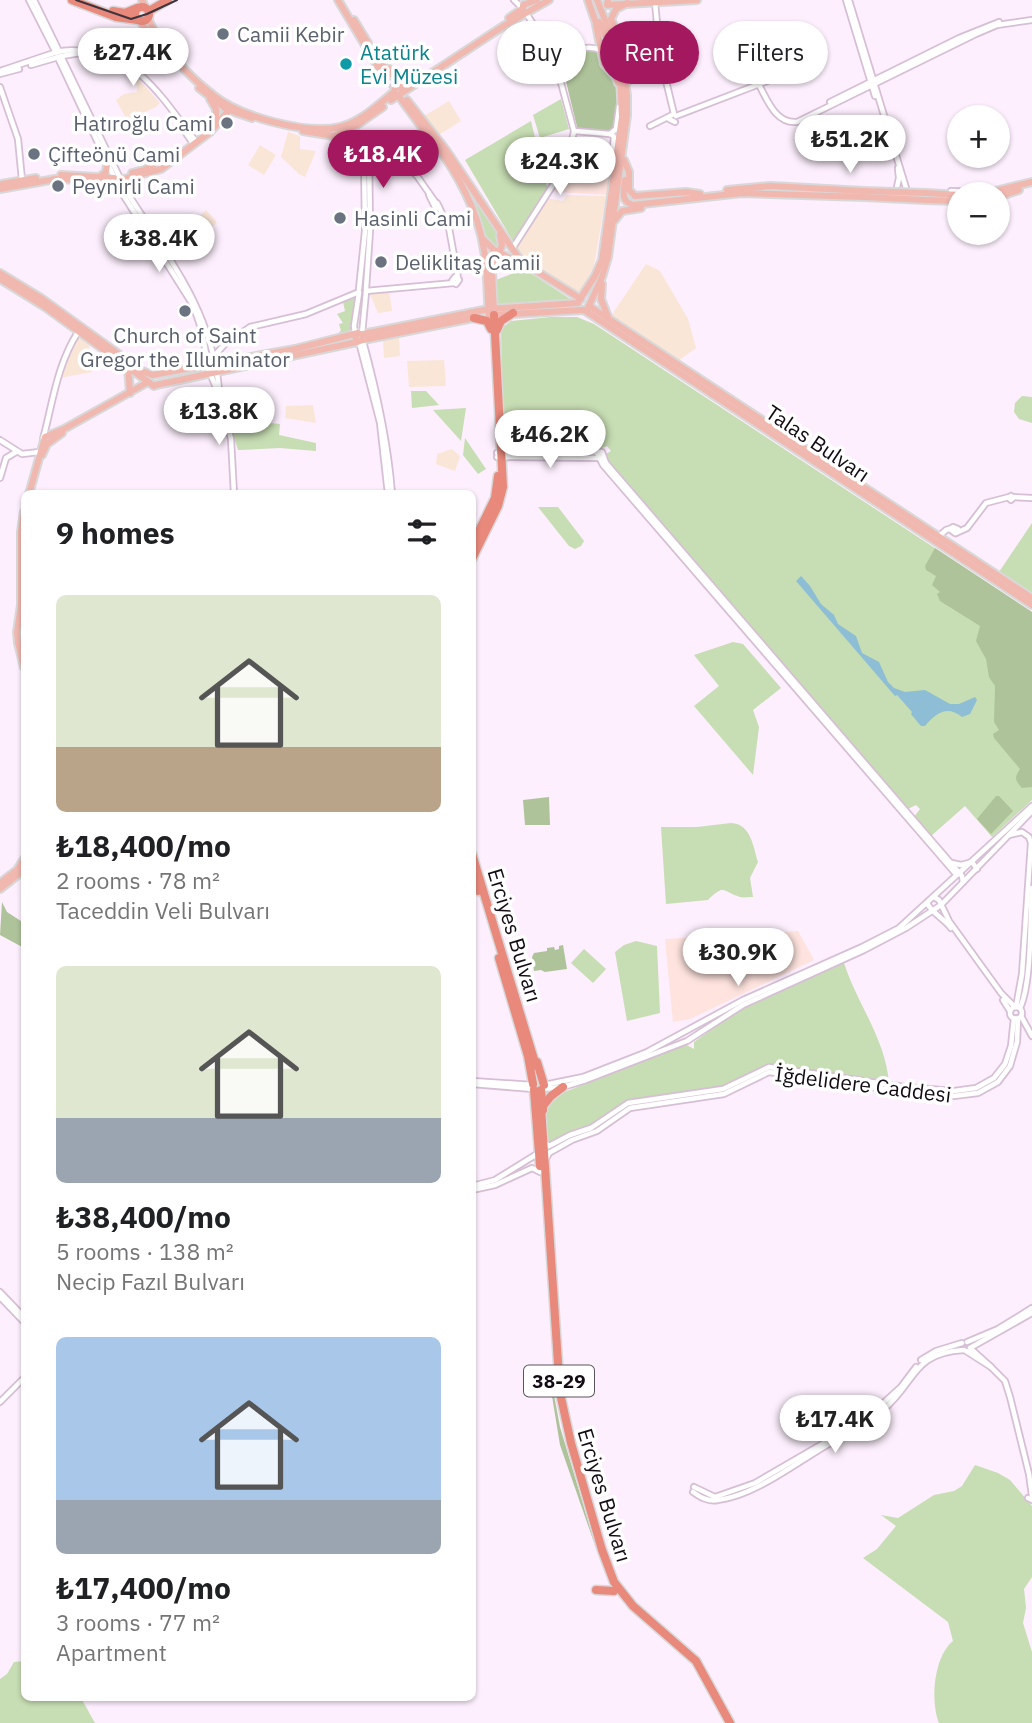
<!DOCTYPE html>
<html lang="en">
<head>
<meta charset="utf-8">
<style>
  :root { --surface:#fff; --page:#f2f2f2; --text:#202124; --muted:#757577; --accent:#a4185f }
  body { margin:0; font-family:"IBM Plex Sans",sans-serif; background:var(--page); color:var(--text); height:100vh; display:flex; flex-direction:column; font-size:26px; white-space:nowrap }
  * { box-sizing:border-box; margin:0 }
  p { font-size:23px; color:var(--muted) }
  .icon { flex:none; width:38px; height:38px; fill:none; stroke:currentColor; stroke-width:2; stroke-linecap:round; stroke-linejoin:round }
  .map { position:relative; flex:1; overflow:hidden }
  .side { position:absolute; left:21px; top:490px; width:455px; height:1211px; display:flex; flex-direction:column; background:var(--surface); border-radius:10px; box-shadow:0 2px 5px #0004 }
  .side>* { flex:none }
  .hud { position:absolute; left:497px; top:21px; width:429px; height:63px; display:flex; gap:14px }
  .buttons { position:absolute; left:947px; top:105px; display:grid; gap:14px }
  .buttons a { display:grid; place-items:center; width:63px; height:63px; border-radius:50%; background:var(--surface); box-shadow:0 2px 5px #0004; font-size:35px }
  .price { position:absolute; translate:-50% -60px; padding:0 16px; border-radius:24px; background:#fff; color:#222; font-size:23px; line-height:46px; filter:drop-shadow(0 2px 4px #0008) }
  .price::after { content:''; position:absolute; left:50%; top:42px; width:21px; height:16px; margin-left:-10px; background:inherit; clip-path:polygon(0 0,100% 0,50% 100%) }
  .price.active { background:var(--accent); color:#fff }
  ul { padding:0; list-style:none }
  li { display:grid; align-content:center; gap:14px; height:371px; padding:0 35px }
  li span { display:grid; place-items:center; height:217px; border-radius:10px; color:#555 }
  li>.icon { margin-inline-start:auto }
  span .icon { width:126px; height:126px; fill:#fffc; stroke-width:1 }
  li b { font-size:30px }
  h2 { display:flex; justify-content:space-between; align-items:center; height:84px; padding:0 35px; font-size:30px }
  .chip { padding:0 24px; border-radius:32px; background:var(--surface); box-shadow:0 2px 5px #0004; font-size:24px; line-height:63px }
  .chip.active { background:var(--accent); color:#fff }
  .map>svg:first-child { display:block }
  .education { fill:#fae6d7 }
  .medical { fill:#fee3de }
  .green { fill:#c7ddb3 }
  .forest { fill:#aec39a }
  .water { fill:#8dbed5 }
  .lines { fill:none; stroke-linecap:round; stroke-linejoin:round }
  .stream { stroke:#8dbed5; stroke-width:2 }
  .major-tunnel { stroke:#dacdda; stroke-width:6; stroke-dasharray:6 3; stroke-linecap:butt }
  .minor-casing { stroke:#d6bfd5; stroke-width:8 }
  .major-casing { stroke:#d9d8d9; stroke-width:10 }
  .highway-casing { stroke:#d9d8d9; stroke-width:11 }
  .minor { stroke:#fff; stroke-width:4.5 }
  .major { stroke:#f1b8b0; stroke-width:6 }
  .highway { stroke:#e8897c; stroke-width:8 }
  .tram { stroke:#3d343d; stroke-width:2 }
  .major-bridge-casing { stroke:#d9d8d9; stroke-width:10; stroke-linecap:butt }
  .major-bridge { stroke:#f1b8b0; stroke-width:6 }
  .worship-dot { fill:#6b7280; stroke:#fff; stroke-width:2.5 }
  .culture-dot { fill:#0f9aa8; stroke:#fff; stroke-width:2.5 }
  .labels { text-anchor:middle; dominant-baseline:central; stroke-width:7; stroke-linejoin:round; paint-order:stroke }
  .shield { fill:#fff; stroke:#5a555a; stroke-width:2 }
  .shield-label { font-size:19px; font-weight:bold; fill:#140c14 }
  .worship-label { font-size:21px; fill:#5b616d; stroke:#fff; text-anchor:start }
  .culture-label { font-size:21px; fill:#0d838f; stroke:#fff; text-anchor:start }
  .street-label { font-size:21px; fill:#140c14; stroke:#fff }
</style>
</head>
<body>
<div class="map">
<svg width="1032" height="1723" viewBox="0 0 1032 1723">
  <rect width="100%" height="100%" fill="#fdeffd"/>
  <!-- education -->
  <g class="education">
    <path d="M136,76L160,103L156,107L127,120L116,100L124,94L137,92Z"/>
    <path d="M449,101L461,121L439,135L424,116Z"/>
    <path d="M841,124L851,136L853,147L833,150L829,132Z"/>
    <path d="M288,132L300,136V149L316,151L305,177L299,174L281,157Z"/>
    <path d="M260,145L276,155L264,175L248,165Z"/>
    <path d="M567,195L606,196L594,266L582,289L575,293L515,253L513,248L545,198L563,201Z"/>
    <path d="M206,210L217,222L202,237L192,223Z"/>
    <path d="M646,264L660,271L688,319L696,348L678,361L611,316Z"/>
    <path d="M389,290L392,311L378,313L369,292Z"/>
    <path d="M399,335L400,356L384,358L383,340Z"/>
    <path d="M80,336L89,342L92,372L59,378L71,346Z"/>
    <path d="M444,360L446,386L409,387L407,361Z"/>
    <path d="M313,405L316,423L285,418L286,406Z"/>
    <path d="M452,449L460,456L455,471L436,464L437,454Z"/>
  </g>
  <!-- medical -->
  <g class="medical">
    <path d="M570,163L614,165L610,195L554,192Z"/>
    <path d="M798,931L814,960L690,1019L673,1022L665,939Z"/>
  </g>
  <!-- green -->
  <g class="green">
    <path d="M561,99L569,129L540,138L533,115Z"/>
    <path d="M531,121L548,191L514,243L465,160Z"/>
    <path d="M468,187L500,238L498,249L484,235L467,190Z"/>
    <path d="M524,269L572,300L498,306L496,280Z"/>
    <path d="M355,298L352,333L339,336V332L341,331L339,324L343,323L337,314L345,311L343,302Z"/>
    <path d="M551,317H577L594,324L1032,612V800L992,837L965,806L931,836L914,817L920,809L916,805L908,809L606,458V454L611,451L607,446L595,451L508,450L503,434L501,329L511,321Z"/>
    <path d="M411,391H426L439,405L412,408Z"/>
    <path d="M1022,396L1032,397V423L1019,419L1014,412L1015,403Z"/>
    <path d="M466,408L461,441L433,410Z"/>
    <path d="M228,419L280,424L279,435L316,443V451L280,448L238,450Z"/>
    <path d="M465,438L486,469L478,474L463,455Z"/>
    <path d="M538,507H558L584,541L581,546L575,549L569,546Z"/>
    <path d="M1032,523V596L999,574V572Z"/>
    <path d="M733,642L743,644L781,688L753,710L759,727L753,775L694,706L719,686L694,655Z"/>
    <path d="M731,823C751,824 753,846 758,862L750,878L753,897C749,897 744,898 740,897C723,892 725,883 708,900L666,904L661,827H697Z"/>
    <path d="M636,941L657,946L660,1013L627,1021L615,952L624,945Z"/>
    <path d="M584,949L606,969L593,983L571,963Z"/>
    <path d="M844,963C857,1004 886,1039 889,1084L782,1067H765L725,1086L629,1102L605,1119L545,1148L544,1105L552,1097L685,1044L694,1049V1042L742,1008Z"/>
    <path d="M975,1465L998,1473L1010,1480L1032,1506V1577L1024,1589L1026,1608L1023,1623L1032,1652V1723H939C930,1701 934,1656 953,1641L948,1622L863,1558L877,1549L896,1526L881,1515L898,1518L934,1495L954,1491L962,1486Z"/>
    <path d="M24,1661V1698H81L95,1723H0V1679L7,1674L14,1662Z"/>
  </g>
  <!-- forest -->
  <g class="forest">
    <path d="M598,48L618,91L620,112L612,134L578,131L561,61L577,51Z"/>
    <path d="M935,548L1032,612V787L1022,788C1015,780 1014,778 1020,769L994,738L993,734L999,730L994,722L995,686L989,677L986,659L976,641L980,626L940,601L937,594L940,592L932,585L936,576L926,570L925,566Z"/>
    <path d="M996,796H999L1013,811L991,834L977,819Z"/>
    <path d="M549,797L550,825H525L523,800Z"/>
    <path d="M2,902L7,912L24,923V948L0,935Z"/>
    <path d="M563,945L567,969L545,972L541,970L534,971L532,957L534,953L547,951V948L554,947L555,950L559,949V946Z"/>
    <path d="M554,1395L560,1427L597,1551L560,1445L552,1396Z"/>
  </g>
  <!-- water -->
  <path class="water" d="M801,576L810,586L821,604L834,615L838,624L856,636L862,653L879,662L888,682L894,688L905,692L925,690L950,704H959L975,697L977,700L970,714L962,717C947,705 936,713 925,726H921L911,714L912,712L897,695L895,696L796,581Z"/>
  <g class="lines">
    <!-- stream -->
    <g class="stream">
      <path d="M1021,998L1026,954"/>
      <path d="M1013,1050L1015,1037"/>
      <path d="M874,1085L913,1090"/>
      <path d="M943,1092L959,1093"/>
      <path d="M648,1102L673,1099"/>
      <path d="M621,1110L635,1104"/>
      <path d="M592,1130L608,1119"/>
      <path d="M548,1150L574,1136"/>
      <path d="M500,1180L536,1158"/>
    </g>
    <!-- major-tunnel -->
    <path class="major-tunnel" d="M384,77L396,92"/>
    <!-- minor casing -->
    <g class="minor-casing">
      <g id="minor">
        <path d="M29,0L56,53"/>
        <path d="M34,0L59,51"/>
        <path d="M514,0L522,8"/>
        <path d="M846,0L875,96"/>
        <path d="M849,0L906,188"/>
        <path d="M655,2L660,56L674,114"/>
        <path d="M92,54L111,58"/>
        <path d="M61,56L119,176"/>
        <path d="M554,57C566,52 588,44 600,50"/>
        <path d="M58,58L114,177"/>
        <path d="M31,65L62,56L80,53"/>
        <path d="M0,71C19,65 38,58 57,52C64,50 75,50 84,51C137,53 165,102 194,139"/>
        <path d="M0,74L19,69"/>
        <path d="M758,83C767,99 775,124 797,122L976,34L997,25L1032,20"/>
        <path d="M0,87L18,139L22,180"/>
        <path d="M830,102L959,38L999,22"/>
        <path d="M676,116L775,78"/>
        <path d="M669,119L675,122"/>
        <path d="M650,126L672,115"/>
        <path d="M183,129L192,142"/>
        <path d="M574,131L610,134"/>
        <path d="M339,134L362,143L369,151L406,165L417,176L436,203"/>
        <path d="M610,134L616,129L619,107"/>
        <path d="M611,134L614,137L613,147L615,154"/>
        <path d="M335,136L360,148L364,157L365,231L359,289"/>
        <path d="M120,181C162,250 211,305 219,389"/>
        <path d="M115,182L193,305L202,331L209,371L220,397L231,439L234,494"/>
        <path d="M897,187L899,178L898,168"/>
        <path d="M951,191L984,192"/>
        <path d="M429,195L434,205"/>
        <path d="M437,203L439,207L436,209L434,205Z"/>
        <path d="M439,207L449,228L458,278"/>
        <path d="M512,249L560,174L568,159L574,131L554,57L526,13"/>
        <path d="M455,277L459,280L456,284L452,281Z"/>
        <path d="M366,289L370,231L369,151"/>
        <path d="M366,291L454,283"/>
        <path d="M355,333L354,326L359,293"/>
        <path d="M362,334L366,292"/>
        <path d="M363,341C377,392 388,441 392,494"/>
        <path d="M359,342L380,423L388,494"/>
        <path d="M214,356L225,344L250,327L306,314L359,292"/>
        <path d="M43,439C53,401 57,365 78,332"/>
        <path d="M0,440L22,454L39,452"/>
        <path d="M497,453L602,452L606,463L962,876L963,882"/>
        <path d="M597,453L603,465L955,873"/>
        <path d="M497,457L601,458"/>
        <path d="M0,478L6,458L16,452"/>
        <path d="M1011,496L1013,498L1011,500L1009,498Z"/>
        <path d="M1013,497L1032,498"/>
        <path d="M953,527L958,529L955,533L951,530Z"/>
        <path d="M956,533L967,528L986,503L1009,497"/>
        <path d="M938,537L946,530L952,528"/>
        <path d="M1009,835L1022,832L1029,837L1031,843L1022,974L1016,1007"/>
        <path d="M952,863L961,865L972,862L977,869"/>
        <path d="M934,897L939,900L949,921L1001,993L1015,1007"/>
        <path d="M927,903C931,912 944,919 951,928"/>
        <path d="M1003,1000L1010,1011"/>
        <circle cx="1016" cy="1013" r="6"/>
        <path d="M1020,1008C1032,982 1030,918 1032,888"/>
        <path d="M1021,1016L1032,1036"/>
        <path d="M472,1081L533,1085"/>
        <path d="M472,1084L533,1089"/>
        <path d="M544,1085L583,1077L647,1052L743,1000L862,947L899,928L1032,806"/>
        <path d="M542,1089L563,1087L586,1080L687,1041L743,1005L864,950L906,928L941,905L1032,811"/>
        <path d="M545,1143L549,1146L570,1135L591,1128L628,1103L723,1089L769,1067L905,1087L954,1091L976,1088L994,1078L1005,1064L1011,1046L1014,1018"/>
        <path d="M546,1159L549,1153L572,1140L597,1131L630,1108L724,1094L769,1072L905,1092L954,1096L978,1093L998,1082L1010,1066L1017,1042L1018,1018"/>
        <path d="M472,1186L495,1180L537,1154"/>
        <path d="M472,1190L495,1185L532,1168L540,1172"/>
        <path d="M0,1292L24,1317"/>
        <path d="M0,1297L24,1322"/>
        <path d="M967,1342L998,1329L1032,1308"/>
        <path d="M966,1351L991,1367L970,1348L1032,1313"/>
        <path d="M921,1360L936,1351L962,1343"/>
        <path d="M991,1367L1005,1381L1010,1397L1029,1474L1032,1496"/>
        <path d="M0,1402L24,1378"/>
        <path d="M694,1487L715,1497L755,1483L867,1418L901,1387L916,1367"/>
        <path d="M693,1492C700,1497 708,1502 718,1500C754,1496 796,1463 827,1445C846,1434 866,1425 882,1411C917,1382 911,1353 964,1350"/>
        <path d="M1028,1498L1032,1500"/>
      </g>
    </g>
    <!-- major casing -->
    <g class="major-casing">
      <g id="major">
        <path d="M142,0L145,7"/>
        <path d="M338,0L384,77"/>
        <path d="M588,0L598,29"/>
        <path d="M608,0L607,5L697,0"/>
        <path d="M627,3L616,9L611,19L627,57L628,81"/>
        <path d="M523,11V5L537,0"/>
        <path d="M148,18C158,45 190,77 213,95C240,117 307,135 340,127C361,122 378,105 394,92L395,88L399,87"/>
        <path d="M509,18L522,9"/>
        <path d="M354,20L368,43"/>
        <path d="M140,21L155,42"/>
        <path d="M599,22L611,47"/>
        <path d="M596,25L604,64L616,77L618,83"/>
        <path d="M376,55L389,74"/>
        <path d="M389,69L402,89"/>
        <path d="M199,88L226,109L252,118"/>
        <path d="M398,95L434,144"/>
        <path d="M210,99L216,109V119"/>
        <path d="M391,100L505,25L549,0"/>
        <path d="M407,100L446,150L518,257L525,264L581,299"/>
        <path d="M303,131L334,136"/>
        <path d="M334,136L357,125L383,107"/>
        <path d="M434,141C457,174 478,209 484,250C488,271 487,293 489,315"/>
        <path d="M624,160L629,172V190L635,196"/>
        <path d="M132,173L144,170L172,154"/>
        <path d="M61,175L114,178"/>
        <path d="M101,176L106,172L107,164"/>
        <path d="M120,180L161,169L210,132L230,109"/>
        <path d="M625,180C624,191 620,201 633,205"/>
        <path d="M2,184L36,178"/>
        <path d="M0,189L55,179L115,181"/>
        <path d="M727,190L771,186L864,191"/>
        <path d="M926,193L959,195"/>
        <path d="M983,194L1032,182"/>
        <path d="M635,196L686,192L700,194"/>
        <path d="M998,197L1019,190"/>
        <path d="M926,200L959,201"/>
        <path d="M633,205L742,193L865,197"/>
        <path d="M615,220L622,211L641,208"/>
        <path d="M484,240L494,250L521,264"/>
        <path d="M0,273L41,298L142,371L152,375L295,349L358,333L363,335V340L357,342L355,335"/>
        <path d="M0,279L45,307L154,386"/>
        <path d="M602,284L601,299L608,317"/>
        <path d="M578,302L595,276L602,260L622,117L620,75L613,51"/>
        <path d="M589,306L1032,598"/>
        <path d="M588,308L602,277L608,257L627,115V96L623,66L597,0"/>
        <path d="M584,310L1032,605"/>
        <path d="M494,313L492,272L502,245L500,235"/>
        <path d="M492,315L583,310"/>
        <path d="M363,334L489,309L578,303"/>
        <path d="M363,340L478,317"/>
        <path d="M128,366L130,393"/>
        <path d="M156,385L357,342"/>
        <path d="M42,455L47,444L62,433"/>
        <path d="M29,494L45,437L64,429L148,382"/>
        <path d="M24,512L21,532V605L17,632L18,643L24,667"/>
        <path d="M0,883L17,870L24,859"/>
        <path d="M0,889L19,874L24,867"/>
      </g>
    </g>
    <!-- highway casing -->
    <g class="highway-casing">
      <g id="highway">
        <path d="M72,0L116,17L138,20"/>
        <circle cx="142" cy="14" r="7"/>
        <path d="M113,11L125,13L137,8"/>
        <path d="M149,11L168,0"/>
        <path d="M474,318L487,321L491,329"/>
        <path d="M497,330L501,321L513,313"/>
        <path d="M472,545L495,498L498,476"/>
        <path d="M472,559L498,506L503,487L494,315"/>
        <path d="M472,854L536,1066"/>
        <path d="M472,873L478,891"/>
        <path d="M499,958L528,1056L533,1084"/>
        <path d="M537,1062L544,1085"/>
        <path d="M534,1090L540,1166"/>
        <path d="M541,1090L543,1110"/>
        <path d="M543,1106L551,1096L563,1087"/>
        <path d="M541,1107L560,1393L571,1443L602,1550L614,1582L633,1606L696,1661L730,1723"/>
        <path d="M596,1590L614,1591"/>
      </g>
    </g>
    <!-- minor -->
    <use href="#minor" class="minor"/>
    <!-- major -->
    <use href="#major" class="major"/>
    <!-- highway -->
    <use href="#highway" class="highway"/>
    <!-- tram -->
    <path class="tram" d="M76,0L131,19L147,14L177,0"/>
    <!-- major-bridge casing -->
    <g class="major-bridge-casing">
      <g id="major-bridge">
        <path d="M864,191L926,193"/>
        <path d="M865,197L926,200"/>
      </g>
    </g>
    <!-- major-bridge -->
    <use href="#major-bridge" class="major-bridge"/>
  </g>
  <!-- markers -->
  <g class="worship-dot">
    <circle cx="223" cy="34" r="7"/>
    <circle cx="227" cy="123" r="7"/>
    <circle cx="34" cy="154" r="7"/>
    <circle cx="58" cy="186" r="7"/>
    <circle cx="340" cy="218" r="7"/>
    <circle cx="381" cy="262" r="7"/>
    <circle cx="185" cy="311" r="7"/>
  </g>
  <circle class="culture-dot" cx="346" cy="64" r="7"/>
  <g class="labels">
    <!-- shield labels -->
    <rect class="shield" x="524" y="1365.5" width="70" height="31" rx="5"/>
    <g class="shield-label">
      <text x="559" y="1381">38-29</text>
    </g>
    <!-- worship labels -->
    <g class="worship-label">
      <text x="237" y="34">Camii Kebir</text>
      <text x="213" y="123" text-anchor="end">Hatıroğlu Cami</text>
      <text x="48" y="154">Çifteönü Cami</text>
      <text x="72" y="186">Peynirli Cami</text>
      <text x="354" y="218">Hasinli Cami</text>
      <text x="395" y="262">Deliklitaş Camii</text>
      <text x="185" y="335" text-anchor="middle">Church of Saint<tspan x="185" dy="24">Gregor the Illuminator</tspan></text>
    </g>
    <!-- culture labels -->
    <g class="culture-label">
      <text x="360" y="52">Atatürk<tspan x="360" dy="24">Evi Müzesi</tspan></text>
    </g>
    <!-- street labels -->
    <g class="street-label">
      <text transform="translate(818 443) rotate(34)">Talas Bulvarı</text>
      <text transform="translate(515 935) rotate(73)">Erciyes Bulvarı</text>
      <text transform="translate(863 1084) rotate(7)">İğdelidere Caddesi</text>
      <text transform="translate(605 1495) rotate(73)">Erciyes Bulvarı</text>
    </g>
  </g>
</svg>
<div class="buttons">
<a>+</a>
<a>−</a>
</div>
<b class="price" style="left:133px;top:88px">₺27.4K</b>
<b class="price" style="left:850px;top:175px">₺51.2K</b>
<b class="price active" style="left:383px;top:190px">₺18.4K</b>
<b class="price" style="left:560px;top:197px">₺24.3K</b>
<b class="price" style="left:159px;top:274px">₺38.4K</b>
<b class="price" style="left:219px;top:447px">₺13.8K</b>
<b class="price" style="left:550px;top:470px">₺46.2K</b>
<b class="price" style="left:738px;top:988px">₺30.9K</b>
<b class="price" style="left:835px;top:1455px">₺17.4K</b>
<div class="hud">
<a class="chip">Buy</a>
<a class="chip active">Rent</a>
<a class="chip">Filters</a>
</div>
<section class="side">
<h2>9 homes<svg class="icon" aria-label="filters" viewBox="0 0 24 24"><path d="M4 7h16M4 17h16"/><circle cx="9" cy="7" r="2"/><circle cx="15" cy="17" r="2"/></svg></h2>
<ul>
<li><span style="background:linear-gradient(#dfe7d0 70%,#b9a48a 0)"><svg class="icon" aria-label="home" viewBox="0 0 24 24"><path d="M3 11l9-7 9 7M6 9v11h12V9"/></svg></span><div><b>₺18,400/mo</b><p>2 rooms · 78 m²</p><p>Taceddin Veli Bulvarı</p></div></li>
<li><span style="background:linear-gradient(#dfe7d0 70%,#9aa5b1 0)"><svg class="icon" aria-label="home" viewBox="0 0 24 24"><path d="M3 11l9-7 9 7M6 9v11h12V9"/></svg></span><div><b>₺38,400/mo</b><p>5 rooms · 138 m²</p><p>Necip Fazıl Bulvarı</p></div></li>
<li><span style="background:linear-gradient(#a9c7e8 75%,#9aa5b1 0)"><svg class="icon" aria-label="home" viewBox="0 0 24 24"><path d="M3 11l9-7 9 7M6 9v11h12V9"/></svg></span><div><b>₺17,400/mo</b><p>3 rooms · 77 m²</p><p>Apartment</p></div></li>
</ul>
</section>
</div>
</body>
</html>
